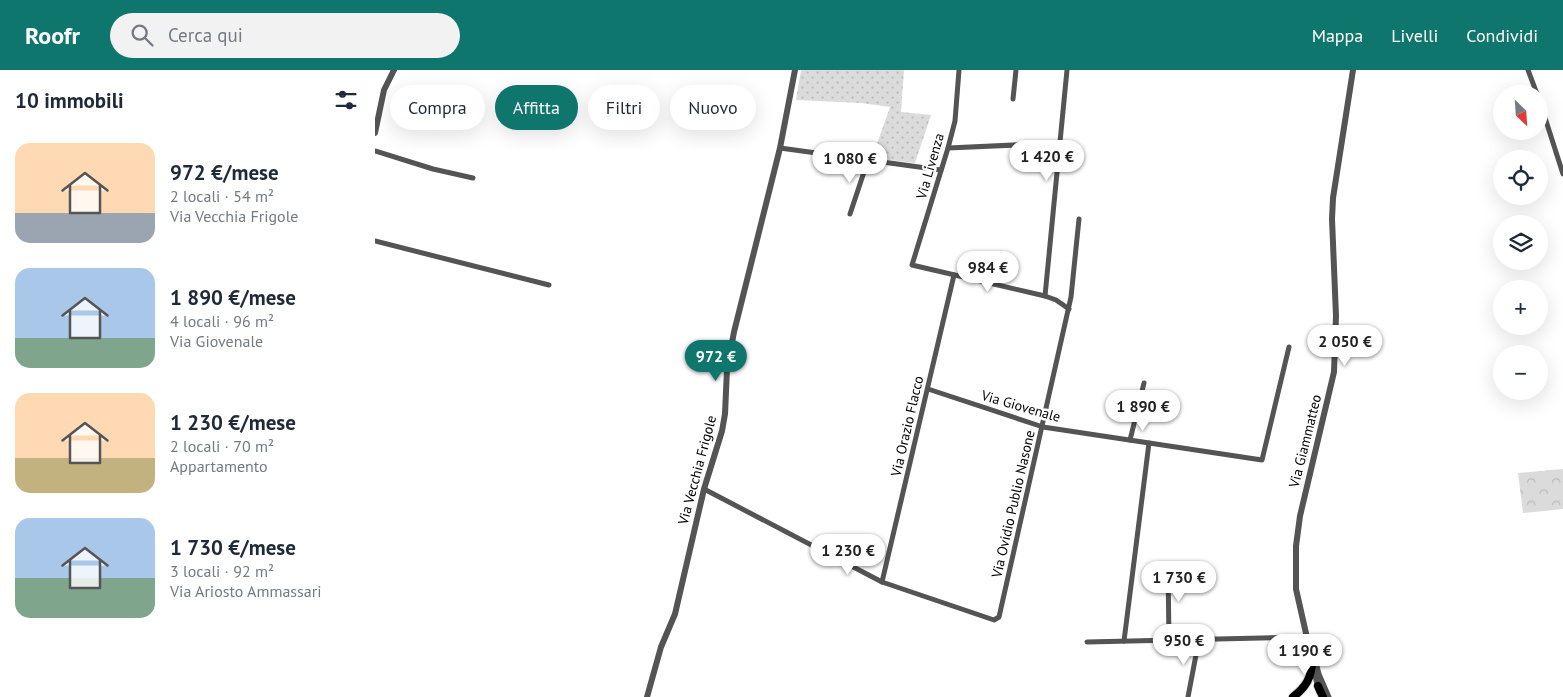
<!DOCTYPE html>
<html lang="it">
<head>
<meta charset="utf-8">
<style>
  :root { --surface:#fff; --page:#f2f2f3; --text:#1f2937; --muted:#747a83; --accent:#0f766e }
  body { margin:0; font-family:"PT Sans",sans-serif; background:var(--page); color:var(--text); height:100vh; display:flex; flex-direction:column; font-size:19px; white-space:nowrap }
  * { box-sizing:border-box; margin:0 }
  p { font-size:16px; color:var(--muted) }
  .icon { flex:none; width:28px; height:28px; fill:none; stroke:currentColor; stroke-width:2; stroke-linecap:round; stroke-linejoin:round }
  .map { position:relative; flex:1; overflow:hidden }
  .details { display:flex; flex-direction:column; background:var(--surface); width:375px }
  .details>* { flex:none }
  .hud { position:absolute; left:15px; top:15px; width:475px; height:45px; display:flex; gap:10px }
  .needle { width:32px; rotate:155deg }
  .buttons { position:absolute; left:1118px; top:15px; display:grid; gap:10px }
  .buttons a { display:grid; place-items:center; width:55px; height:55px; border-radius:50%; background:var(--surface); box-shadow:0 5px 20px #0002; font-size:25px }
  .price { position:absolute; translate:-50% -42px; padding:0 11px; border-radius:18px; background:#fff; color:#222; font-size:16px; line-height:32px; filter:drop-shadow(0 1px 2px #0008) }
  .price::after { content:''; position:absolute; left:50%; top:30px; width:15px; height:11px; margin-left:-8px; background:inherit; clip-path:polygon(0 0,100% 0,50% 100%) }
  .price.selected { background:var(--accent); color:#fff }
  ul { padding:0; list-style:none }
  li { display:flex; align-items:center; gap:15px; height:125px; padding:0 15px }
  li span { display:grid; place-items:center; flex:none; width:140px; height:100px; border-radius:15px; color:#555 }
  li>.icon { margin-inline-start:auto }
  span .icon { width:60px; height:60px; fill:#fffc; stroke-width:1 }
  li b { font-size:21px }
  h2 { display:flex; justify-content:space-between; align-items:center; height:60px; padding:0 15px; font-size:21px }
  .pill { padding:0 18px; border-radius:22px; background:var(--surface); box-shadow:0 5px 20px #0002; font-size:18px; line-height:45px }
  .pill.selected { background:var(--accent); color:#fff }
  header { display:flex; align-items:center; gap:30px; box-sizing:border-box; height:70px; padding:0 25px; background:var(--accent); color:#fff }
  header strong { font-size:24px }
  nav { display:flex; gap:28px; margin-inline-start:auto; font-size:18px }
  .search { width:350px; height:45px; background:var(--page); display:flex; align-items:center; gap:12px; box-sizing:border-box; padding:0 18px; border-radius:28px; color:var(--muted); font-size:19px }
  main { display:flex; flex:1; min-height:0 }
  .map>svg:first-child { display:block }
  .grass { fill:url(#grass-dots) }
  .forest { fill:url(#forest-crowns) }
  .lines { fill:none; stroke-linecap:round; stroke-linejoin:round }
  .trunk-casing { stroke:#dbdbdb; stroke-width:10 }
  .minor { stroke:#545454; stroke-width:5 }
  .tertiary { stroke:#545454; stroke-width:6 }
  .trunk { stroke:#000; stroke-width:8 }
  .labels { text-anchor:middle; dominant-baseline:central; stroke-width:5; stroke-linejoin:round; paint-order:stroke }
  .street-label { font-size:14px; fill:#000; stroke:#fff }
</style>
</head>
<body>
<header>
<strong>Roofr</strong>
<div class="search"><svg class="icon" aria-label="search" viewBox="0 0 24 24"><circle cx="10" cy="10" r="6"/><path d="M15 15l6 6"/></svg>Cerca qui</div>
<nav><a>Mappa</a><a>Livelli</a><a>Condividi</a></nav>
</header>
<main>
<section class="details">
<h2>10 immobili<svg class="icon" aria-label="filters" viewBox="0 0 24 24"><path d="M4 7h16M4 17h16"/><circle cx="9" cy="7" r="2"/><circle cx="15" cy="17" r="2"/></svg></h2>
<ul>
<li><span style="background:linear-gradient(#ffd9b3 70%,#9aa5b1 0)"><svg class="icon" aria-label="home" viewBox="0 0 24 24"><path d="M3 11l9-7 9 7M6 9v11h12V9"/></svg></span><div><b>972 €/mese</b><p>2 locali · 54 m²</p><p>Via Vecchia Frigole</p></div></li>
<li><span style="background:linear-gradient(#a9c7e8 70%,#7fa58c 0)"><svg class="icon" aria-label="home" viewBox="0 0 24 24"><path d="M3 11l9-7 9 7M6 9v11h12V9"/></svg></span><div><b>1 890 €/mese</b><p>4 locali · 96 m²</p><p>Via Giovenale</p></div></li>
<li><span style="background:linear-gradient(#ffd9b3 65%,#c2b280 0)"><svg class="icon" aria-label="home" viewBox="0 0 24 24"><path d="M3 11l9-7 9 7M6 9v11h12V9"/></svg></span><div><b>1 230 €/mese</b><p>2 locali · 70 m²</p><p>Appartamento</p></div></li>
<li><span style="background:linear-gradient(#a9c7e8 60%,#7fa58c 0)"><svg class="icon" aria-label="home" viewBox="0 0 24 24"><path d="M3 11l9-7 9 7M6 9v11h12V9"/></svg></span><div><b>1 730 €/mese</b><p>3 locali · 92 m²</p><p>Via Ariosto Ammassari</p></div></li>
</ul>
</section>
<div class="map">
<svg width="1188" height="627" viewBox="0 0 1188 627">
  <defs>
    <pattern id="grass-dots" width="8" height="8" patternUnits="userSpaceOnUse" patternTransform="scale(1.25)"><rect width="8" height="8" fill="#dbdbdb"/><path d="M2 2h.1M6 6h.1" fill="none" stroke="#bababa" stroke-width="1.8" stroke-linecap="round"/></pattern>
    <pattern id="forest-crowns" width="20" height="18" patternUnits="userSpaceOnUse" patternTransform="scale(1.25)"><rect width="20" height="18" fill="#dbdbdb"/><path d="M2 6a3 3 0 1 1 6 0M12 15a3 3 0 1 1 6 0" fill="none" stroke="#bababa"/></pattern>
  </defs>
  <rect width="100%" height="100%" fill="#fff"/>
  <!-- grass -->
  <path class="grass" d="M426,0H529L526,42L556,45L540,93L497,88L515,37L486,33L421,30Z"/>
  <!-- forest -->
  <path class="forest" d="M1188,399V439L1148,443L1143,403Z"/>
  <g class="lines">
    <!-- trunk casing -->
    <g class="trunk-casing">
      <g id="trunk">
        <path d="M943,616L948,627"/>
        <path d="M918,627C931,617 937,607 937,591"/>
      </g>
    </g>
    <!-- minor -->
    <g class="minor">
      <path d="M584,0L580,51L573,78L537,195L670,226L681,230L694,239"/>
      <path d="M1153,0L1162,24"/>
      <path d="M638,29L641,0"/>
      <path d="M1164,29L1188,104"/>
      <path d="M405,78L566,100"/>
      <path d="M573,78L685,73"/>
      <path d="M0,81L58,99L98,108"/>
      <path d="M475,144L493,90"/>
      <path d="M0,171L174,215"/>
      <path d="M670,226L692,0"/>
      <path d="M553,319L668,357L887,390L914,277"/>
      <path d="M755,370L769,313"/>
      <path d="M329,419L507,512L619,550L624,547L696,227L704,149"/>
      <path d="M793,498L794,570"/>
      <path d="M507,512L579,205"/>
      <path d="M749,571L774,373"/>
      <path d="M712,572L931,567L936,571L944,604L954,627"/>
      <path d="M813,627L824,569"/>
    </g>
    <!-- tertiary -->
    <g class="tertiary">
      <path d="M0,63L9,20L19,0"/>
      <path d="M944,621L921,519V476L925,446L959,302L961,246L957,149L958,128L978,0"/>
      <path d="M272,627L286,577L300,544L329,419L347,361L350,344L352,299L359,262L405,78L420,0"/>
    </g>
    <!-- trunk -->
    <use href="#trunk" class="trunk"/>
  </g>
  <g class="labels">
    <!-- street labels -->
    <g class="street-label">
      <text transform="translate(555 96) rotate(-74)">Via Livenza</text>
      <text transform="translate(646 336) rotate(16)">Via Giovenale</text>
      <text transform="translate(532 356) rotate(-77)">Via Orazio Flacco</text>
      <text transform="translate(930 371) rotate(-76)">Via Giammatteo</text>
      <text transform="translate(322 400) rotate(-75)">Via Vecchia Frigole</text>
      <text transform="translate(638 434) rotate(-77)">Via Ovidio Publio Nasone</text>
    </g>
  </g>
</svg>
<div class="buttons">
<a><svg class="needle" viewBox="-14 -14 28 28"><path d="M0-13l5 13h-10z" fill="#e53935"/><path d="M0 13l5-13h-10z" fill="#747a83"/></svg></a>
<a><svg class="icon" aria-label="locate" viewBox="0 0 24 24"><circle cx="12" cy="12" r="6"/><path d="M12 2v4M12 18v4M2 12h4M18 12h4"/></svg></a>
<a><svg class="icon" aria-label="layers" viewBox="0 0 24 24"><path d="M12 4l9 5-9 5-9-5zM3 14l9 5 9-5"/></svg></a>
<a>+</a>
<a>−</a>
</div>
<b class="price" style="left:672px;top:112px">1 420 €</b>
<b class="price" style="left:475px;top:114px">1 080 €</b>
<b class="price" style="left:613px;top:223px">984 €</b>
<b class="price" style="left:970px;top:297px">2 050 €</b>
<b class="price selected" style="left:341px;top:312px">972 €</b>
<b class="price" style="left:768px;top:362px">1 890 €</b>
<b class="price" style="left:473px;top:506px">1 230 €</b>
<b class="price" style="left:804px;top:533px">1 730 €</b>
<b class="price" style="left:809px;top:596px">950 €</b>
<b class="price" style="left:930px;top:606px">1 190 €</b>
<div class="hud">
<a class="pill">Compra</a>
<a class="pill selected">Affitta</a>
<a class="pill">Filtri</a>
<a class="pill">Nuovo</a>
</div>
</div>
</main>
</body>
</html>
